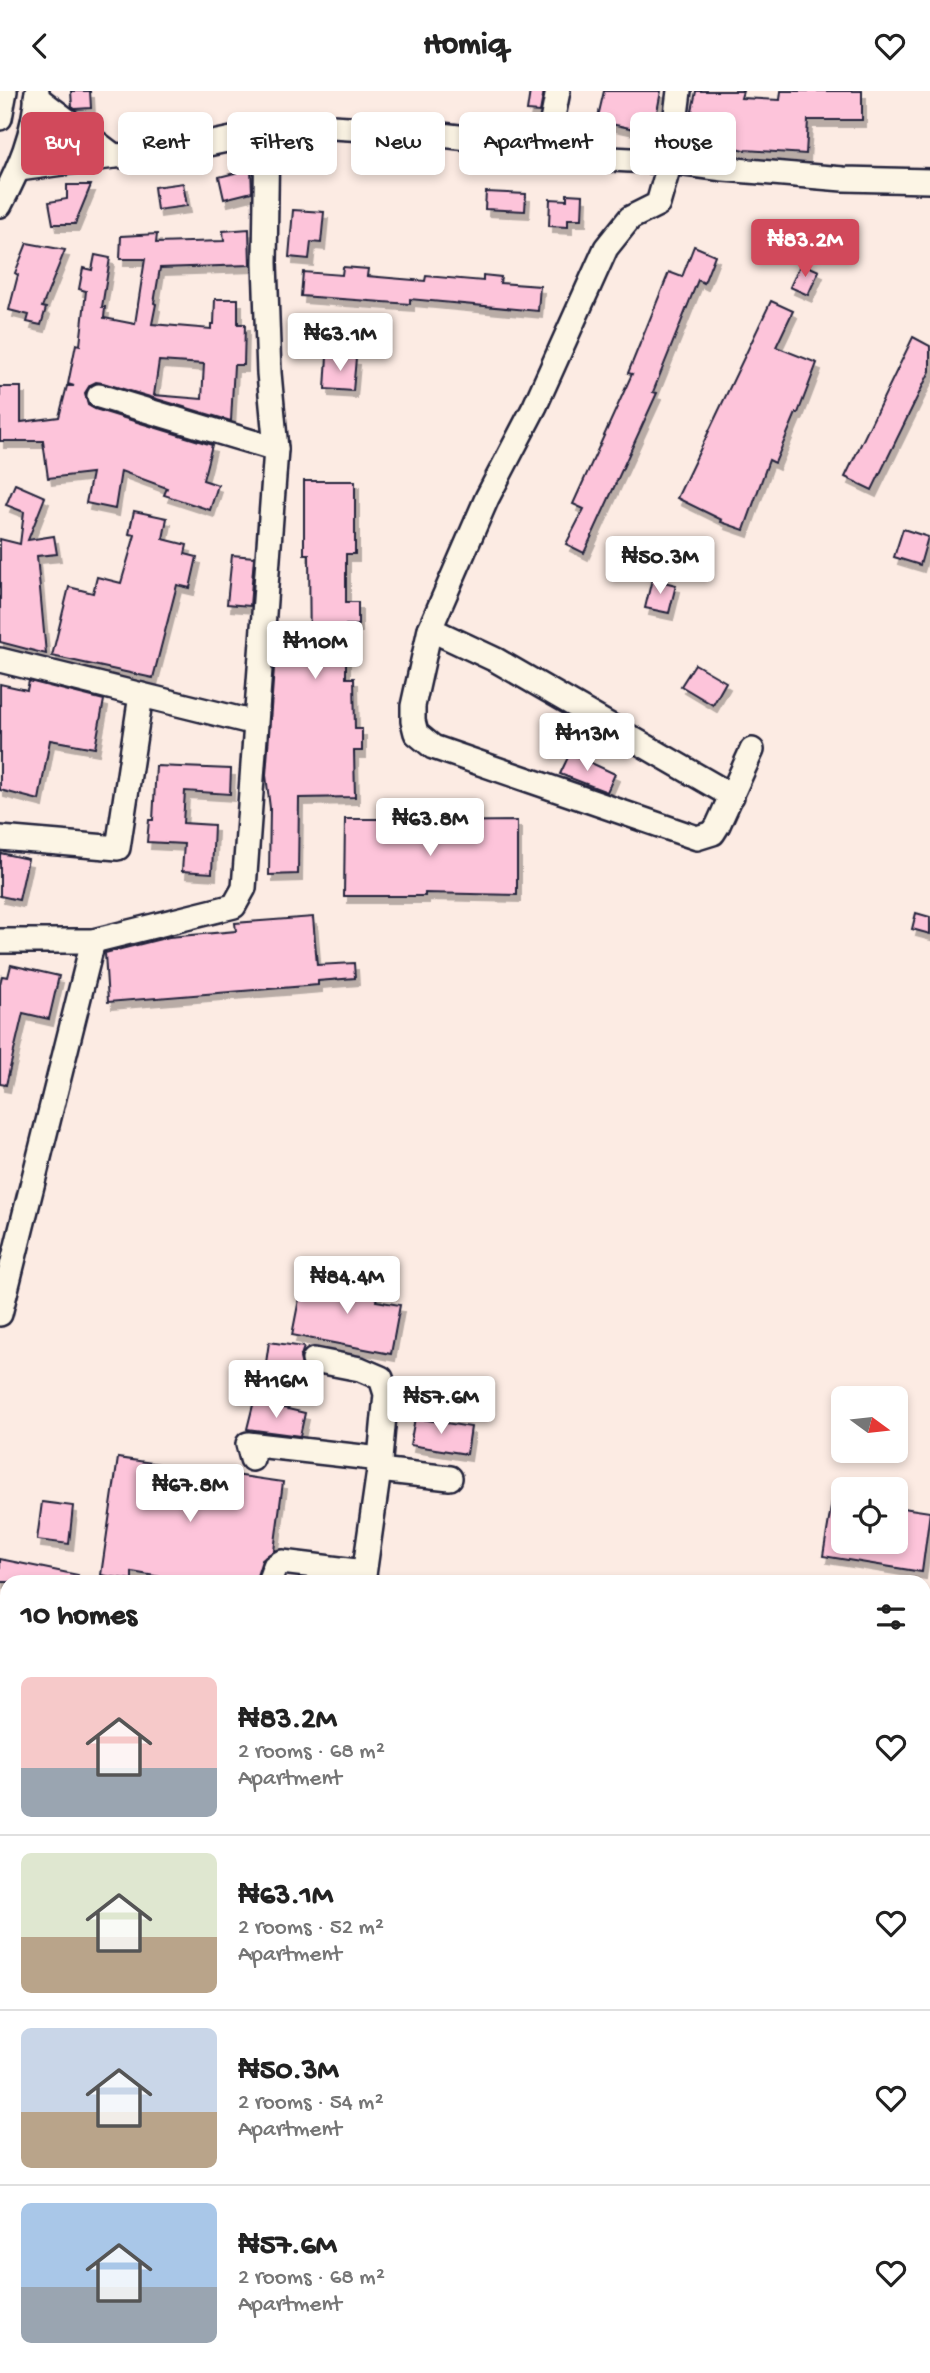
<!DOCTYPE html>
<html lang="en">
<head>
<meta charset="utf-8">
<style>
  :root { --surface:#fff; --page:#f6f6f6; --text:#222; --muted:#767676; --line:#e0e0e0; --accent:#d1495b }
  body { margin:0; font-family:"Gochi Hand",sans-serif; background:var(--page); color:var(--text); height:100vh; display:flex; flex-direction:column; font-size:26px; white-space:nowrap }
  * { box-sizing:border-box; margin:0 }
  p { font-size:23px; color:var(--muted) }
  .icon { flex:none; width:38px; height:38px; fill:none; stroke:currentColor; stroke-width:2; stroke-linecap:round; stroke-linejoin:round }
  .map { position:relative; flex:1; overflow:hidden }
  .side { position:absolute; left:0px; top:1484px; width:931px; height:798px; display:flex; flex-direction:column; background:var(--surface); border-radius:21px 21px 0 0; box-shadow:0 4px 10px #0003 }
  .side>* { flex:none }
  .hud { position:absolute; left:21px; top:21px; width:889px; height:63px; display:flex; gap:14px }
  .needle { width:46px; rotate:105deg }
  .controls { position:absolute; left:831px; top:1295px; display:grid; gap:14px }
  .controls a { display:grid; place-items:center; width:77px; height:77px; border-radius:10px; background:var(--surface); box-shadow:0 4px 10px #0003; font-size:35px }
  .price { position:absolute; translate:-50% -60px; padding:0 16px; border-radius:7px; background:#fff; color:#222; font-size:23px; line-height:46px; filter:drop-shadow(0 2px 4px #0008) }
  .price::after { content:''; position:absolute; left:50%; top:42px; width:21px; height:16px; margin-left:-10px; background:inherit; clip-path:polygon(0 0,100% 0,50% 100%) }
  .price.active { background:var(--accent); color:#fff }
  ul { padding:0; list-style:none }
  li { display:flex; align-items:center; gap:21px; height:175px; padding:0 21px }
  li+li { border-top:2px solid var(--line) }
  li span { display:grid; place-items:center; flex:none; width:196px; height:140px; border-radius:10px; color:#555 }
  li>.icon { margin-inline-start:auto }
  span .icon { width:84px; height:84px; fill:#fffc; stroke-width:1 }
  li b { font-size:30px }
  h2 { display:flex; justify-content:space-between; align-items:center; height:84px; padding:0 21px; font-size:30px }
  .pill { padding:0 24px; border-radius:10px; background:var(--surface); box-shadow:0 4px 10px #0003; font-size:24px; line-height:63px }
  .pill.active { background:var(--accent); color:#fff }
  header { display:flex; justify-content:space-between; align-items:center; height:91px; padding:0 21px; background:var(--surface); font-size:32px; font-weight:800 }
  .map>svg:first-child { display:block }
  .building { fill:#fdc4da; stroke:#22223b; stroke-width:2; fill-rule:evenodd; filter:url(#shadow) }
  .lines { fill:none; stroke-linecap:round; stroke-linejoin:round }
  .minor-casing { stroke:#22223b; stroke-width:28 }
  .major-casing { stroke:#22223b; stroke-width:33 }
  .minor { stroke:#fcf5e5; stroke-width:23 }
  .major { stroke:#fcf5e5; stroke-width:28 }
</style>
</head>
<body>
<header><svg class="icon" aria-label="back" viewBox="0 0 24 24"><path d="M15 5l-7 7 7 7"/></svg>Homiq<svg class="icon" aria-label="heart" viewBox="0 0 24 24"><path d="M12 20l-8-8c-3-5 5-10 8-4 3-6 11-1 8 4z"/></svg></header>
<div class="map">
<svg width="930" height="2282" viewBox="0 0 930 2282">
  <defs>
    <filter id="shadow"><feDropShadow dx="4" dy="7" stdDeviation="0" flood-color="#0004"/></filter>
  </defs>
  <rect width="100%" height="100%" fill="#fcebe3"/>
  <filter id="ink" filterUnits="userSpaceOnUse"><feTurbulence type="fractalNoise" baseFrequency=".0143" numOctaves="2"/><feDisplacementMap in="SourceGraphic" scale="14" xChannelSelector="R" yChannelSelector="G"/><feConvolveMatrix kernelMatrix="1 2 1 2 8 2 1 2 1" color-interpolation-filters="sRGB"/></filter>
  <g filter="url(#ink)">
    <!-- building -->
    <g class="building">
      <path d="M71,0H90L91,17L75,18L72,16Z"/>
      <path d="M530,0H544L540,21L527,20Z"/>
      <path d="M604,0H661L653,42L597,30Z"/>
      <path d="M696,0H743L741,7L780,9L781,0H862V29H808L806,63L745,59L687,45Z"/>
      <path d="M251,78L252,101L224,108L219,86Z"/>
      <path d="M183,92L187,115L157,119L154,96Z"/>
      <path d="M67,94H91L75,133H53L49,111L67,108Z"/>
      <path d="M486,101L526,103L525,120L485,118Z"/>
      <path d="M567,103L583,104L582,128H568V136L549,135L550,108L567,109Z"/>
      <path d="M293,119L324,121L321,152L311,151L309,168L289,166Z"/>
      <path d="M249,138L250,174L160,177L154,212L156,213L152,233L211,238V233H214L215,208H238V233H245L244,274H234L231,330L103,292L96,291L90,294L85,302L88,314L95,318L212,354L203,389L218,394L210,419L164,404L167,397L121,380L115,418L86,412L92,382L48,387L43,350H0V296H21V331L59,326L67,295H74L68,293L76,253L80,254L86,200L79,198L83,177L92,179L95,164L110,167L102,216H105L104,227L135,233L145,168H120L121,145L157,143L156,152L224,150L223,140ZM159,270L204,273L202,308L154,304Z"/>
      <path d="M27,152L65,159L42,216L46,217L41,234L27,231L29,224L9,219L18,184L15,182Z"/>
      <path d="M694,155L715,164L704,192L698,189L653,301L657,302L584,462L566,453L584,418L573,413L632,283L628,282L669,181L682,186Z"/>
      <path d="M801,172L819,180L808,204L790,196Z"/>
      <path d="M343,176L368,178L367,185L425,190L426,185L483,190V184L501,186L500,192L540,195L538,220L410,208V213L301,205L303,181L342,184Z"/>
      <path d="M771,210L793,220L776,256L817,272L798,322H796L775,372L769,369L744,439L721,431L722,429L677,407Z"/>
      <path d="M913,246L930,255V280L872,399L845,386Z"/>
      <path d="M327,265L356,267L353,300L325,298Z"/>
      <path d="M304,390H355V463H346V511H358V534H346V587H354L355,638H362V660H354L355,706L299,707L298,783L269,784L270,717L266,684L275,564H310L309,463H304Z"/>
      <path d="M15,393L45,406L28,449L54,445L57,463L37,465L46,563L0,551V448L20,453L24,421L6,414Z"/>
      <path d="M134,420L167,427L163,448L187,454L185,463L197,466L190,497L177,494L153,587L52,565L69,496L93,502L97,486L121,492L135,444L129,443Z"/>
      <path d="M903,438L928,446L920,474L894,466Z"/>
      <path d="M232,464L254,466L250,515L227,513Z"/>
      <path d="M652,488L676,494L669,522L645,517Z"/>
      <path d="M695,573L726,591L713,614L681,595Z"/>
      <path d="M29,590L104,609L95,657L50,649L39,709L0,699V593L27,599Z"/>
      <path d="M570,662L615,683L607,701L560,683Z"/>
      <path d="M156,675L231,678L230,703L185,700L183,732L214,734L212,782L182,780L184,753L147,751L149,729H153Z"/>
      <path d="M345,728H421V731L517,730V804L425,802V805H344Z"/>
      <path d="M0,762L28,768L19,809L0,805Z"/>
      <path d="M916,822L930,826V843L912,838Z"/>
      <path d="M313,826L317,874L354,872L355,887L318,890V894L108,911L105,862L169,846L236,840L235,832Z"/>
      <path d="M11,874L59,885L49,928L23,922L6,994L0,993V893L2,885L8,886Z"/>
      <path d="M320,1183L379,1195L376,1210L400,1214L391,1263L292,1244L300,1203L315,1205Z"/>
      <path d="M269,1251L304,1256L300,1267L302,1275L299,1291L264,1286Z"/>
      <path d="M254,1310L305,1322L300,1345L247,1338Z"/>
      <path d="M415,1327L471,1336L467,1363L410,1354Z"/>
      <path d="M118,1367L283,1391L274,1460L262,1469L255,1491H167V1487L132,1481V1489L101,1484Z"/>
      <path d="M835,1392L844,1393V1451H896V1416L930,1421L922,1481L823,1465Z"/>
      <path d="M42,1411L73,1415L69,1453L37,1449Z"/>
      <path d="M0,1468L78,1484L77,1491H0Z"/>
    </g>
    <g class="lines">
      <!-- minor casing -->
      <g class="minor-casing">
        <g id="minor">
          <path d="M679,0L670,71L658,113L630,127L606,157L535,315L487,407L430,538L413,615V630L416,642L433,656L697,747L713,742L718,734L752,659"/>
          <path d="M36,6L114,65"/>
          <path d="M0,27L5,0"/>
          <path d="M547,56L558,0"/>
          <path d="M19,78L114,65L165,62L299,34L415,41L547,56L611,68L670,71L724,78L843,88L930,90"/>
          <path d="M0,114C19,78 35,42 37,0"/>
          <path d="M99,305L276,358"/>
          <path d="M430,538L496,569L732,705"/>
          <path d="M0,569L255,632"/>
          <path d="M0,747L118,757L141,604"/>
          <path d="M0,850H93L234,815L244,797L276,358L269,282L265,172L267,40"/>
          <path d="M0,1223L93,850"/>
          <path d="M314,1269L360,1278L381,1287L386,1303L379,1379L363,1491"/>
          <path d="M252,1368L248,1353L380,1368"/>
          <path d="M379,1379L450,1387"/>
          <path d="M269,1491L275,1475L282,1471L364,1481"/>
          <path d="M0,1986L7,1989"/>
          <path d="M0,2041H7"/>
          <path d="M924,2078L930,2079"/>
          <path d="M615,2275L629,2282"/>
          <path d="M248,2282L251,2275"/>
          <path d="M803,2282L807,2275"/>
        </g>
      </g>
      <!-- major casing -->
      <g class="major-casing">
        <g id="major">
          <path d="M0,1711L7,1712"/>
          <path d="M0,1734L7,1735"/>
          <path d="M924,1839L930,1840"/>
          <path d="M924,1870L930,1871"/>
        </g>
      </g>
      <!-- minor -->
      <use href="#minor" class="minor"/>
      <!-- major -->
      <use href="#major" class="major"/>
    </g>
  </g>
</svg>
<div class="controls">
<a><svg class="needle" viewBox="-14 -14 28 28"><path d="M0-13l5 13h-10z" fill="#e53935"/><path d="M0 13l5-13h-10z" fill="#767676"/></svg></a>
<a><svg class="icon" aria-label="locate" viewBox="0 0 24 24"><circle cx="12" cy="12" r="6"/><path d="M12 2v4M12 18v4M2 12h4M18 12h4"/></svg></a>
</div>
<b class="price active" style="left:805px;top:188px">₦83.2M</b>
<b class="price" style="left:340px;top:282px">₦63.1M</b>
<b class="price" style="left:660px;top:505px">₦50.3M</b>
<b class="price" style="left:315px;top:590px">₦110M</b>
<b class="price" style="left:587px;top:682px">₦113M</b>
<b class="price" style="left:430px;top:767px">₦63.8M</b>
<b class="price" style="left:347px;top:1225px">₦84.4M</b>
<b class="price" style="left:276px;top:1329px">₦116M</b>
<b class="price" style="left:441px;top:1345px">₦57.6M</b>
<b class="price" style="left:190px;top:1433px">₦67.8M</b>
<div class="hud">
<a class="pill active">Buy</a>
<a class="pill">Rent</a>
<a class="pill">Filters</a>
<a class="pill">New</a>
<a class="pill">Apartment</a>
<a class="pill">House</a>
</div>
<section class="side">
<h2>10 homes<svg class="icon" aria-label="filters" viewBox="0 0 24 24"><path d="M4 7h16M4 17h16"/><circle cx="9" cy="7" r="2"/><circle cx="15" cy="17" r="2"/></svg></h2>
<ul>
<li><span style="background:linear-gradient(#f6c9c9 65%,#9aa5b1 0)"><svg class="icon" aria-label="home" viewBox="0 0 24 24"><path d="M3 11l9-7 9 7M6 9v11h12V9"/></svg></span><div><b>₦83.2M</b><p>2 rooms · 68 m²</p><p>Apartment</p></div><svg class="icon" aria-label="heart" viewBox="0 0 24 24"><path d="M12 20l-8-8c-3-5 5-10 8-4 3-6 11-1 8 4z"/></svg></li>
<li><span style="background:linear-gradient(#dfe7d0 60%,#b9a48a 0)"><svg class="icon" aria-label="home" viewBox="0 0 24 24"><path d="M3 11l9-7 9 7M6 9v11h12V9"/></svg></span><div><b>₦63.1M</b><p>2 rooms · 52 m²</p><p>Apartment</p></div><svg class="icon" aria-label="heart" viewBox="0 0 24 24"><path d="M12 20l-8-8c-3-5 5-10 8-4 3-6 11-1 8 4z"/></svg></li>
<li><span style="background:linear-gradient(#c9d6e8 60%,#b9a48a 0)"><svg class="icon" aria-label="home" viewBox="0 0 24 24"><path d="M3 11l9-7 9 7M6 9v11h12V9"/></svg></span><div><b>₦50.3M</b><p>2 rooms · 54 m²</p><p>Apartment</p></div><svg class="icon" aria-label="heart" viewBox="0 0 24 24"><path d="M12 20l-8-8c-3-5 5-10 8-4 3-6 11-1 8 4z"/></svg></li>
<li><span style="background:linear-gradient(#a9c7e8 60%,#9aa5b1 0)"><svg class="icon" aria-label="home" viewBox="0 0 24 24"><path d="M3 11l9-7 9 7M6 9v11h12V9"/></svg></span><div><b>₦57.6M</b><p>2 rooms · 68 m²</p><p>Apartment</p></div><svg class="icon" aria-label="heart" viewBox="0 0 24 24"><path d="M12 20l-8-8c-3-5 5-10 8-4 3-6 11-1 8 4z"/></svg></li>
</ul>
</section>
</div>
</body>
</html>
